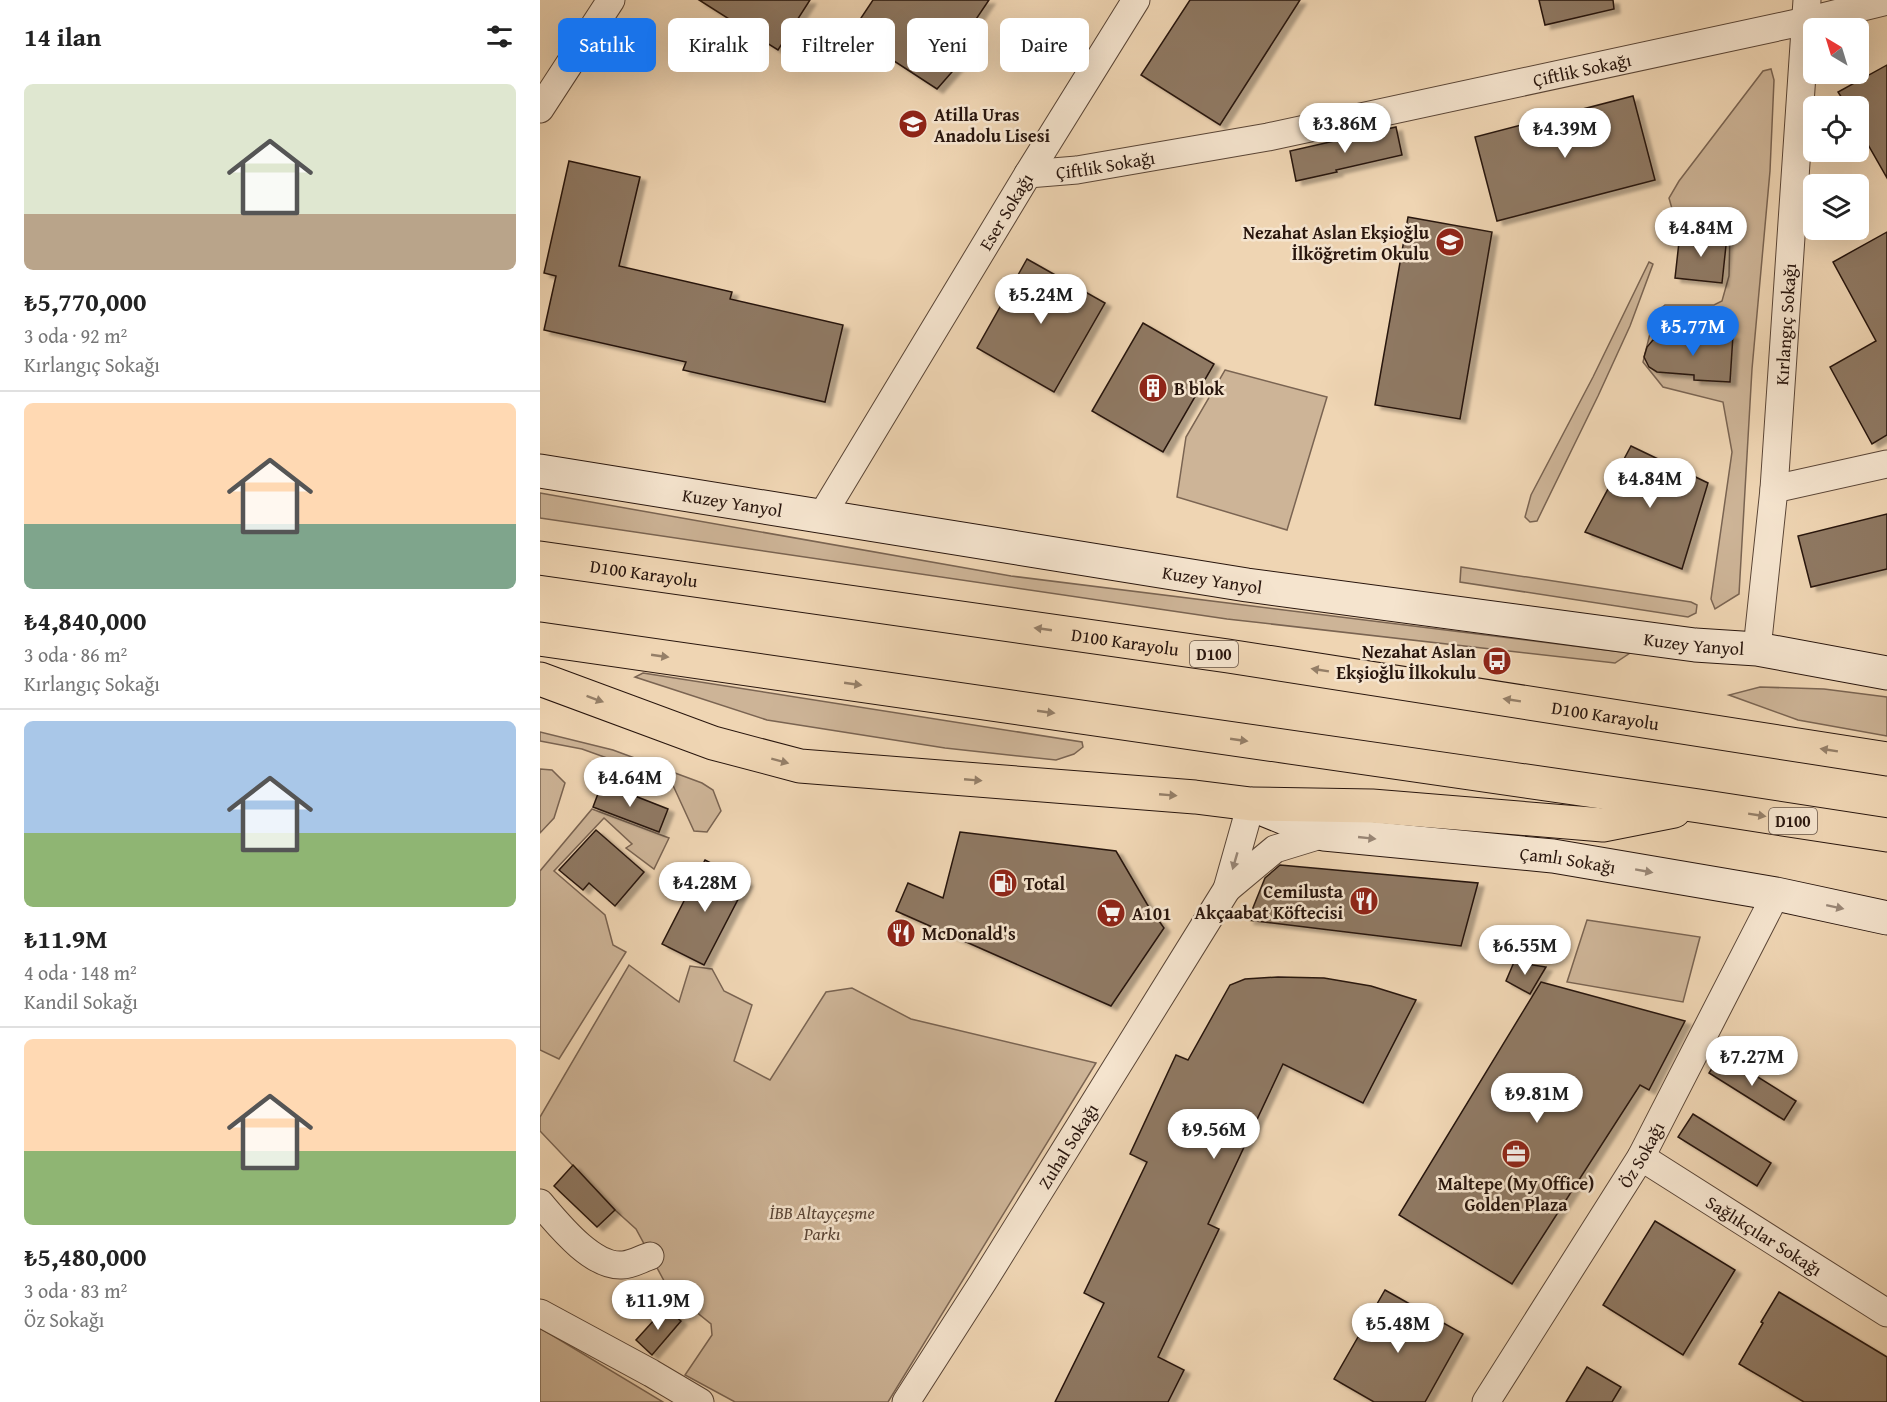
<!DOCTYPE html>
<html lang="tr">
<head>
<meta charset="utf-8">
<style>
  :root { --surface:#fff; --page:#f6f6f6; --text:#222; --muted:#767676; --line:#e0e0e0; --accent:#1a73e8 }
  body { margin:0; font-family:"Gentium Book Plus",serif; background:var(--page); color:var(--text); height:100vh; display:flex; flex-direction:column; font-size:22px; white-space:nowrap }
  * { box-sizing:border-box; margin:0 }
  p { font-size:20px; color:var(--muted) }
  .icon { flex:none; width:33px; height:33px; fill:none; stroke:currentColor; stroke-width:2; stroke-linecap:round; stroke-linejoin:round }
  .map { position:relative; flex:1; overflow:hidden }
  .drawer { display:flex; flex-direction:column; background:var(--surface); width:540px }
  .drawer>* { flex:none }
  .guide { position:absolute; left:18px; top:18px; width:570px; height:54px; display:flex; gap:12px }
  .needle { width:39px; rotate:322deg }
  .tools { position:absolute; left:1263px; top:18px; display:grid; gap:12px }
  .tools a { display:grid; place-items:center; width:66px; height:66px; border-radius:9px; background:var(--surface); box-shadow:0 6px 24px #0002; font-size:30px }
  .price { position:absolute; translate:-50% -51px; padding:0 14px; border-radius:21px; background:#fff; color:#222; font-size:20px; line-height:39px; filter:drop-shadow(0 2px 3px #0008) }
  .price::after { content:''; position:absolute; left:50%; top:36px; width:18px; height:14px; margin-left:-9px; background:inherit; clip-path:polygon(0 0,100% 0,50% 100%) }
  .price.active { background:var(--accent); color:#fff }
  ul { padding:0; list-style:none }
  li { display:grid; align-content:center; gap:12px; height:318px; padding:0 24px }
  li+li { border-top:2px solid var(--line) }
  li span { display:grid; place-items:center; height:186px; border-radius:9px; color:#555 }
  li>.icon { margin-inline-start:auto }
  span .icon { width:108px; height:108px; fill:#fffc; stroke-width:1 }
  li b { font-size:26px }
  h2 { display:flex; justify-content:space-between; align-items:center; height:72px; padding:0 24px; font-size:26px }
  .pill { padding:0 21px; border-radius:9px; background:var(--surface); box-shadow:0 6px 24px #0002; font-size:21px; line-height:54px }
  .pill.active { background:var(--accent); color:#fff }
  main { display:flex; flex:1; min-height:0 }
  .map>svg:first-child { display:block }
  .green { fill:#cdb497; stroke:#7a6452; stroke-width:1.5 }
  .building { fill:#8f7963; stroke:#28150d; stroke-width:1.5; filter:url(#shadow) }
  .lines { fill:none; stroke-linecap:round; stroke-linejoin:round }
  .street-casing { stroke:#5a4536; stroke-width:29 }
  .secondary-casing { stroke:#28150d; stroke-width:35 }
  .highway-casing { stroke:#28150d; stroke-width:35 }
  .street { stroke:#f5e4ce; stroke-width:27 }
  .secondary { stroke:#f5e4ce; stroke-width:33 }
  .highway { stroke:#efd5b3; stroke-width:33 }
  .oneway { fill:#957f68 }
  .oneway2 { fill:#998777 }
  .labels { text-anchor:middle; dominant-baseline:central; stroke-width:5; stroke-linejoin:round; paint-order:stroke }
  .shield { fill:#f5e4ce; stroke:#665347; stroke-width:1.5 }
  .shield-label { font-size:16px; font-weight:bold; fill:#28150d }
  .street-label { font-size:18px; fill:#28150d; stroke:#f5e4ce }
  .poi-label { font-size:18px; font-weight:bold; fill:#28150d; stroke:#f5e4ce; text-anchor:start }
  .park-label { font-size:18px; font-style:italic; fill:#5a4536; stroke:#f5e4ce }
</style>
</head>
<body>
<main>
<section class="drawer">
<h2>14 ilan<svg class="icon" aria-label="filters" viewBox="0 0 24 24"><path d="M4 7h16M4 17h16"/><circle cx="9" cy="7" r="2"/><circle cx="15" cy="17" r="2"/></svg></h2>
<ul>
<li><span style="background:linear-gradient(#dfe7d0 70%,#b9a48a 0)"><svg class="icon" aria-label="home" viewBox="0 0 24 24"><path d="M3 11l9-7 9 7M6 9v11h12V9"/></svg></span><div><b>₺5,770,000</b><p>3 oda · 92 m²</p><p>Kırlangıç Sokağı</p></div></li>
<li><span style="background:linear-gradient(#ffd9b3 65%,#7fa58c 0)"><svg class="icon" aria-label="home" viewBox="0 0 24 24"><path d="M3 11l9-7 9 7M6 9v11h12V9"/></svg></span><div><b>₺4,840,000</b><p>3 oda · 86 m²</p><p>Kırlangıç Sokağı</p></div></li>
<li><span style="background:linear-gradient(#a9c7e8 60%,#8fb573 0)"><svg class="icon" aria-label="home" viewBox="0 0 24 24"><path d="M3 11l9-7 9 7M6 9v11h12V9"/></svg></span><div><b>₺11.9M</b><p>4 oda · 148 m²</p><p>Kandil Sokağı</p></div></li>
<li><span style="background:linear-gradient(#ffd9b3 60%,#8fb573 0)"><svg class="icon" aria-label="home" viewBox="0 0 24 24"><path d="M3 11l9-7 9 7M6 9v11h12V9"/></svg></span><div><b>₺5,480,000</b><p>3 oda · 83 m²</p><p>Öz Sokağı</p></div></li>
</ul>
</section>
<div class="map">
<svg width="1347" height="1402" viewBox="0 0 1347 1402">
  <defs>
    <filter id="shadow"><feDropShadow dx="6" dy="4" stdDeviation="1.5" flood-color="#0004"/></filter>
  </defs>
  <rect width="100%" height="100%" fill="#efd5b3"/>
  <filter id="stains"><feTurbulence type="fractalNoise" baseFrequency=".00333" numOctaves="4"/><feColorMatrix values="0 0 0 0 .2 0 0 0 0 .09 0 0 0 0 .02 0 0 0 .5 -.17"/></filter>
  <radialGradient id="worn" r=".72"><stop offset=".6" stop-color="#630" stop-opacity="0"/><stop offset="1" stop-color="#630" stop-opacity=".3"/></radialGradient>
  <!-- green -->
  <g class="green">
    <path d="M1231,69L1234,80L1230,171L1212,369L1199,594L1175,609L1171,599L1192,452L1183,402L1123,387L1103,362L1115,313L1125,305H1174L1182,301L1189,276L1190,230L1184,226L1139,222L1134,216L1129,198L1139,181L1223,71Z"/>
    <path d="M1109,262L1113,264L1090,326L1058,396L997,521L990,522L985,517L991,495L1053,377Z"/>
    <path d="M685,370L787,397L747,530L637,497L646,437Z"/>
    <path d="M0,493L471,576L1090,653L1075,663L687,619L0,518Z"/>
    <path d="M921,567L1151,602L1157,605L1156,613L1148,617L920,582Z"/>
    <path d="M103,673L542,742L543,747L534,754L516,760L405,748L227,720L95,677Z"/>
    <path d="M1220,687L1284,689L1347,697V736L1258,720L1189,695Z"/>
    <path d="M0,732L73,750L162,783L173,790L181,811L167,832L154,831L131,781L42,749L0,741Z"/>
    <path d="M0,769L12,770L25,783L14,818L0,833Z"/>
    <path d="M52,809L129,838L114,869L86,848L92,844L64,818L14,871L65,915L73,945L86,952L19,1059L0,1050V871Z"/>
    <path d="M1047,920L1160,937L1143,1002L1027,982Z"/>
    <path d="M89,965L139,1002L150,966L172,969L184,991L212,1005L194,1061L230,1080L286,992L312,988L371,1019L556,1063L348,1402H195L145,1375L172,1335L171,1324L129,1290L96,1229L75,1210L0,1131V1117Z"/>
    <path d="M0,1328L123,1402H0Z"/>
  </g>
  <!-- building -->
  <g class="building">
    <path d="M159,0H270L238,50Z"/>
    <path d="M333,0H449L428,31L440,40L397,89L311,33Z"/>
    <path d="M650,0H760L680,125L601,75Z"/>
    <path d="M999,0H1073L1074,9L1005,25Z"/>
    <path d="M1347,65V178L1318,127V106H1307L1298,92Z"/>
    <path d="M1093,96L1115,180L957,221L935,137Z"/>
    <path d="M856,127L862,155L796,170L797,172L756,181L750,151Z"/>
    <path d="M29,161L100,177L79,266L192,292L190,299L303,325L285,402L143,370L146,362L4,330L16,276L4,273Z"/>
    <path d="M868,217L952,232L920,419L835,405Z"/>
    <path d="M1347,232V435L1332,444L1290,367L1336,341L1293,262Z"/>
    <path d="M1140,233L1187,236L1182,283L1135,278Z"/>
    <path d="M487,259L565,303L514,392L437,348Z"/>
    <path d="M603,323L674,364L623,452L552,411Z"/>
    <path d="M1157,334L1193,335L1190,382L1154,380V375L1117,372L1109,367L1104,357L1107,347L1113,340L1123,337L1156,344Z"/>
    <path d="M1091,446L1168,483L1142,569L1045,532Z"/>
    <path d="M1347,514V569L1271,587L1258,536Z"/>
    <path d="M62,783L128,809L119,832L53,807Z"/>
    <path d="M56,830L104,872L75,906L49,883L43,890L19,870Z"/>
    <path d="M420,832L576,851L607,904L624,928L571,1006L356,911L368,883L403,898Z"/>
    <path d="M165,860L207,882L164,965L122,944Z"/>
    <path d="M740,865L938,883L921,946L708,920L725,878Z"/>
    <path d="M974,962L1006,967L990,994L966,981Z"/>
    <path d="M738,977L784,978L831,986L876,1000L823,1103L743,1064L668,1224L679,1229L618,1357L644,1370L628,1402H515L564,1303L544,1293L607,1162L590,1154L636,1055L648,1060L690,985L705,979Z"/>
    <path d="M1001,982L1145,1021L1109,1090L1100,1085L972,1284L859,1215Z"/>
    <path d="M1181,1054L1256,1101L1244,1120L1169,1073Z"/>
    <path d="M1153,1114L1231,1163L1217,1186L1138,1137Z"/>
    <path d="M33,1165L75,1210L57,1227L14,1186Z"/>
    <path d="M1115,1221L1195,1270L1143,1355L1063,1305Z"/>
    <path d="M845,1290L923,1334L885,1402H834L794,1379Z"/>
    <path d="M1239,1292L1347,1357V1402H1264L1199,1364L1223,1323L1221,1322Z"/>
    <path d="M125,1308L141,1321L112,1355L96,1340Z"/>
    <path d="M1047,1367L1081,1387L1072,1402H1026Z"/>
  </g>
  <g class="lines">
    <!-- street casing -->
    <g class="street-casing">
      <g id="street">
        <path d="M0,109L71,0"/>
        <path id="s1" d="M488,174L537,170L728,137L1266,21L1347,1"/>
        <path d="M1234,489L1347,464"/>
        <path id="s2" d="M281,517L488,174L596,0"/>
        <path id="s3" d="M1217,649L1234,489L1267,0"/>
        <path d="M711,804L687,889L735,849L784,834"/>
        <path id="s4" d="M1101,1157L1347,1313"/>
        <path d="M0,1203C18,1224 52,1267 82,1265C91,1265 101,1259 110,1256"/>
        <path d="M0,1313L111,1373L160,1402"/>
        <path id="s5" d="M366,1402L443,1282L687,889"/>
        <path id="s6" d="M946,1402L1101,1157L1236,894"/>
      </g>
    </g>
    <!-- secondary casing -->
    <g class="secondary-casing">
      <g id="secondary">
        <path id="s7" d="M0,471L707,585L1155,645L1217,649L1347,673"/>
        <path id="s8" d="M713,805L784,834L1013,856L1236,894L1347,918"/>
      </g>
    </g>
    <!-- highway casing -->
    <g class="highway-casing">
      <g id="highway">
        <path id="s9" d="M0,558L688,656L1347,759"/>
        <path d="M0,639L1159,806L1347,835"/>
        <path d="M0,679L173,743L260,766L655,797L711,804L832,806L1063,825L1134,811"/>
      </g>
    </g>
    <!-- street -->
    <use href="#street" class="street"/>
    <!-- secondary -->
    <use href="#secondary" class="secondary"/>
    <!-- highway -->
    <use href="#highway" class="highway"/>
  </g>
  <!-- one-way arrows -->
  <defs><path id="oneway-solid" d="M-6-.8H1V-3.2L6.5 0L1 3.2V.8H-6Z" transform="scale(1.5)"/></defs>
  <g class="oneway">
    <use href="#oneway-solid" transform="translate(503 629) rotate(-172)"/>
    <use href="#oneway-solid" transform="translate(120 656) rotate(8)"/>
    <use href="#oneway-solid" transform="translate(780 670) rotate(-171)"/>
    <use href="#oneway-solid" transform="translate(313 684) rotate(8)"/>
    <use href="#oneway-solid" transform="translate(55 699) rotate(20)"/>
    <use href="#oneway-solid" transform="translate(972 700) rotate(-171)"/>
    <use href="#oneway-solid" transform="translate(506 712) rotate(8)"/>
    <use href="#oneway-solid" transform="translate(699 740) rotate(8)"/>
    <use href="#oneway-solid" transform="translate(1289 750) rotate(-171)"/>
    <use href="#oneway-solid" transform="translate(240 761) rotate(15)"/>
    <use href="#oneway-solid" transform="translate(433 780) rotate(5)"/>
    <use href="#oneway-solid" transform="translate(628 795) rotate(5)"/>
    <use href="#oneway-solid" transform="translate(1217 815) rotate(9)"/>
  </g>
  <g class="oneway2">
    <use href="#oneway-solid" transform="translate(827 838) rotate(6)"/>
    <use href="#oneway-solid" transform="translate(695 861) rotate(106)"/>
    <use href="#oneway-solid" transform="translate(1104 871) rotate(10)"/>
    <use href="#oneway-solid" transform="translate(1295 907) rotate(12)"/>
  </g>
  <!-- icons -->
  <defs>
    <g id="school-disc" transform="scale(1.5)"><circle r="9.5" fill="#8f2418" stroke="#f5e4ce"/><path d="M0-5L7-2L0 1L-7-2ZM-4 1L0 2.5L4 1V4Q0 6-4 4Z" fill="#fff"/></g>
    <g id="building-disc" transform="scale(1.5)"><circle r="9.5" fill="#8f2418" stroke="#f5e4ce"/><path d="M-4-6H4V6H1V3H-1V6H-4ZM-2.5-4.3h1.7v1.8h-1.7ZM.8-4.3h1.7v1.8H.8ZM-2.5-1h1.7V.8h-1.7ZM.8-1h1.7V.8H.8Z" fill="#fff"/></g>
    <g id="bus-disc" transform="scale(1.5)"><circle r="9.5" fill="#8f2418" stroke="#f5e4ce"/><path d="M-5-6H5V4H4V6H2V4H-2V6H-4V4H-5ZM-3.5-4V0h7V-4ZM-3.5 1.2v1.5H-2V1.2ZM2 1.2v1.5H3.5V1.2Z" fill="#fff"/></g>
    <g id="fuel-disc" transform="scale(1.5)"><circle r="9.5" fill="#8f2418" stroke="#f5e4ce"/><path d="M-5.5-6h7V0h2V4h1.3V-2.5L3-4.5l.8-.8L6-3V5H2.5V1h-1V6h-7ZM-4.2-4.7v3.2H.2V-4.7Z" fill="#fff"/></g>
    <g id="restaurant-disc" transform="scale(1.5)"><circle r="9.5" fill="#8f2418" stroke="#f5e4ce"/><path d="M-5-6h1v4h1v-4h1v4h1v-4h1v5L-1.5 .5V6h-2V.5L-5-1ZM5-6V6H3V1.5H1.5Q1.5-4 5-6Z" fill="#fff"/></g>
    <g id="supermarket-disc" transform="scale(1.5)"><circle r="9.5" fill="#8f2418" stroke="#f5e4ce"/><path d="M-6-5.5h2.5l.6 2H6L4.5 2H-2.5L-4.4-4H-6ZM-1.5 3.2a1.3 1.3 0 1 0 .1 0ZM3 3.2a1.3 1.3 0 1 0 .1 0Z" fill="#fff"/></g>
    <g id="office-disc" transform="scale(1.5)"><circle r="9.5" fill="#8f2418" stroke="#f5e4ce"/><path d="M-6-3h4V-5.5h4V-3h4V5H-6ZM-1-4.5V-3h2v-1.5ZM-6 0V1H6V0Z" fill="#fff"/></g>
  </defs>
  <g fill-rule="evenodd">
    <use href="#school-disc" x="373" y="124"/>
    <use href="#school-disc" x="910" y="242"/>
    <use href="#building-disc" x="613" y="388"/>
    <use href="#bus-disc" x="957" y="661"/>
    <use href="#fuel-disc" x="463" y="883"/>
    <use href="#restaurant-disc" x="824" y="901"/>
    <use href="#supermarket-disc" x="571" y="913"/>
    <use href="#restaurant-disc" x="361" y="933"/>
    <use href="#office-disc" x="976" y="1154"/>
  </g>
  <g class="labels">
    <!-- shield labels -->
    <g class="shield">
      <rect x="650" y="641" width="48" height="26" rx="4.5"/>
      <rect x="1229" y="808" width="48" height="26" rx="4.5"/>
    </g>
    <g class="shield-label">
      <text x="674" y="654">D100</text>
      <text x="1253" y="821">D100</text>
    </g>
    <!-- street labels -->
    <g class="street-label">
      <text stroke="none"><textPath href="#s1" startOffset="564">Çiftlik Sokağı</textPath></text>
      <text stroke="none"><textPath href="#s1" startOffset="78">Çiftlik Sokağı</textPath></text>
      <text stroke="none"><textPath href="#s2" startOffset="357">Eser Sokağı</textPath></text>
      <text stroke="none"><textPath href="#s3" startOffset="326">Kırlangıç Sokağı</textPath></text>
      <text stroke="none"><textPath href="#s7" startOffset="195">Kuzey Yanyol</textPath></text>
      <text stroke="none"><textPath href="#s9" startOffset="105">D100 Karayolu</textPath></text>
      <text stroke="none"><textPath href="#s7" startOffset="681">Kuzey Yanyol</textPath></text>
      <text stroke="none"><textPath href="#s9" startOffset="591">D100 Karayolu</textPath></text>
      <text stroke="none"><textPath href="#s7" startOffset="1167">Kuzey Yanyol</textPath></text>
      <text stroke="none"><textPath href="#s9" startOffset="1077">D100 Karayolu</textPath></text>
      <text stroke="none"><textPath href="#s8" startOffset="322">Çamlı Sokağı</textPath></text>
      <text stroke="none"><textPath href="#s5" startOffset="303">Zuhal Sokağı</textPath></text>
      <text stroke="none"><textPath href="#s6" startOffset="292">Öz Sokağı</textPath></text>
      <text stroke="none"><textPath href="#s4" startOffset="146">Sağlıkçılar Sokağı</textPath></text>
    </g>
    <!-- poi labels -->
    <g class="poi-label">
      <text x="394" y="114">Atilla Uras<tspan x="394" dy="21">Anadolu Lisesi</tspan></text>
      <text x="889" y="232" text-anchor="end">Nezahat Aslan Ekşioğlu<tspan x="889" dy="21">İlköğretim Okulu</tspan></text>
      <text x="634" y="388">B blok</text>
      <text x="936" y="651" text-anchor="end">Nezahat Aslan<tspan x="936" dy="21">Ekşioğlu İlkokulu</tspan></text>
      <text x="484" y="883">Total</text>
      <text x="803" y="891" text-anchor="end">Cemilusta<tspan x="803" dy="21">Akçaabat Köftecisi</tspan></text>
      <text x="592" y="913">A101</text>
      <text x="382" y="933">McDonald's</text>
      <text x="976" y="1183" text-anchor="middle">Maltepe (My Office)<tspan x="976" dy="21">Golden Plaza</tspan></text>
    </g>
    <!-- park labels -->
    <g class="park-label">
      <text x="282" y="1212">İBB Altayçeşme<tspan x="282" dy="21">Parkı</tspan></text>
    </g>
  </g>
  <rect width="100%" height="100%" filter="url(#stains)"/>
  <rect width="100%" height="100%" fill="url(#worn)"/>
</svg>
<div class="tools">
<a><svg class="needle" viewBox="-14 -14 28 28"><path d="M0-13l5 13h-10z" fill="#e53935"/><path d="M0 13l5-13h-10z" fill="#767676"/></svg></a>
<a><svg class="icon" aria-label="locate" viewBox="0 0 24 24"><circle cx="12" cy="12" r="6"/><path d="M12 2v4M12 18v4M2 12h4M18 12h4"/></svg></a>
<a><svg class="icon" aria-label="layers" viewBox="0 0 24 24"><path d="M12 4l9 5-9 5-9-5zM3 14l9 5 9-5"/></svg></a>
</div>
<b class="price" style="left:805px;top:154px">₺3.86M</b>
<b class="price" style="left:1025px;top:159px">₺4.39M</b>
<b class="price" style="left:1161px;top:258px">₺4.84M</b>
<b class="price" style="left:501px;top:325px">₺5.24M</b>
<b class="price active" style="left:1153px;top:357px">₺5.77M</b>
<b class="price" style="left:1110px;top:509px">₺4.84M</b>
<b class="price" style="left:90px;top:808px">₺4.64M</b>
<b class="price" style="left:165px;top:913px">₺4.28M</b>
<b class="price" style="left:985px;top:976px">₺6.55M</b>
<b class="price" style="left:1212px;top:1087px">₺7.27M</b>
<b class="price" style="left:997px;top:1124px">₺9.81M</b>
<b class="price" style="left:674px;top:1160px">₺9.56M</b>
<b class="price" style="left:118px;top:1331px">₺11.9M</b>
<b class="price" style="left:858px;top:1354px">₺5.48M</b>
<div class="guide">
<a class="pill active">Satılık</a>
<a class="pill">Kiralık</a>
<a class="pill">Filtreler</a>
<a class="pill">Yeni</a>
<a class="pill">Daire</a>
</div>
</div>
</main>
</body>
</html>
